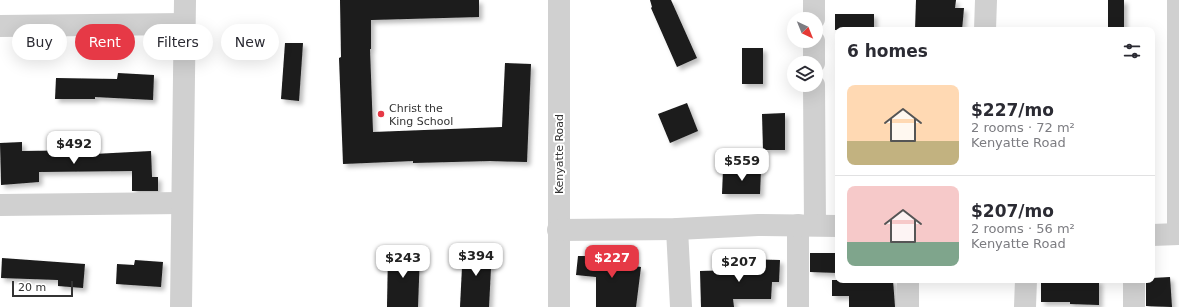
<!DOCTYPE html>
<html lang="en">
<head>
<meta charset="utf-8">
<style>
  :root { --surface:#fff; --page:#f7f7f7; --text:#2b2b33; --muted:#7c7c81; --line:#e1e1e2; --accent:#e63946 }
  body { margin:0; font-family:"DejaVu Sans",sans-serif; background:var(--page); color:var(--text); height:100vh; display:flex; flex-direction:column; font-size:15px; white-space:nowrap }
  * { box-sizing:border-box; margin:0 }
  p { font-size:13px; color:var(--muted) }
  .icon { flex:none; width:22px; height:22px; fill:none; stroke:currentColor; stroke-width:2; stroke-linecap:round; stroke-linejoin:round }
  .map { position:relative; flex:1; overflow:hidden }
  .details { position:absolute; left:835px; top:27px; width:320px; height:256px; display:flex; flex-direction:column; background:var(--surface); border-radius:8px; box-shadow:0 4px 16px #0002 }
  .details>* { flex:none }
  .banner { position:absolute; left:12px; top:24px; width:380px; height:36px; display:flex; gap:8px }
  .needle { width:26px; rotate:137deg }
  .fabs { position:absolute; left:787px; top:12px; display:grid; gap:8px }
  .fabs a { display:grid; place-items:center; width:36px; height:36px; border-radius:50%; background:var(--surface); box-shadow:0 4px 16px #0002; font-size:20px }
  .scale { position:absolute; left:12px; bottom:10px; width:61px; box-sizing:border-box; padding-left:4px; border:2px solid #333; border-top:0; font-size:11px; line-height:14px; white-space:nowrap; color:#333; -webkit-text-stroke:3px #fff; paint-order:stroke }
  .price { position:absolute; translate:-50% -34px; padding:0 9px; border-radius:8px; background:#fff; color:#222; font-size:13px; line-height:26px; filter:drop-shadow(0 1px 2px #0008) }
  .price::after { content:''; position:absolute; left:50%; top:24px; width:12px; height:9px; margin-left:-6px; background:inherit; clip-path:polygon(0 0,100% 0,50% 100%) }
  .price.on { background:var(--accent); color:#fff }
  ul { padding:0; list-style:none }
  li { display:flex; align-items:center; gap:12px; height:100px; padding:0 12px }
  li+li { border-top:1px solid var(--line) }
  li span { display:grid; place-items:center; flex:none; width:112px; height:80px; border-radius:8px; color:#555 }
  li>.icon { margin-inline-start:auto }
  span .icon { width:48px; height:48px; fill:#fffc; stroke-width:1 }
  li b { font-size:17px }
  h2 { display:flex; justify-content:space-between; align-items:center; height:48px; padding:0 12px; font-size:17px }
  .tag { padding:0 14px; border-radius:18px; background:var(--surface); box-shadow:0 4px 16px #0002; font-size:14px; line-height:36px }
  .tag.on { background:var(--accent); color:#fff }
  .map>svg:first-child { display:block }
  .building { fill:#1a1a1a; filter:url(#shadow) }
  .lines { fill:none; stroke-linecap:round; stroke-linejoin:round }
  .street { stroke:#d0d0d0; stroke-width:22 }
  .poi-dot { fill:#e63946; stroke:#fff; stroke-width:1.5 }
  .labels { text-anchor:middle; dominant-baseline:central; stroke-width:4; stroke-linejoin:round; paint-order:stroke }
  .poi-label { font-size:11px; fill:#333; stroke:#fff; text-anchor:start }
  .street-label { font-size:11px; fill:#333; stroke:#fff }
</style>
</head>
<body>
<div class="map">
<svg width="1179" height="307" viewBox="0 0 1179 307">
  <defs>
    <filter id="shadow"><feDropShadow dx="3.5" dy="3.5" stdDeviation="2" flood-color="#0004"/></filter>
  </defs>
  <rect width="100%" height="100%" fill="#fff"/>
  <!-- building -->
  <g class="building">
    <path d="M340,0H479V17L371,20V49H370L373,132L502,127L505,63L531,64L527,162L490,161L413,163V161L343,164L339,58L341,57Z"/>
    <path d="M650,0H671L697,58L677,67L651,8L652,7Z"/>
    <path d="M916,0H956L955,8H964L962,30H915Z"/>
    <rect x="1108" y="0" width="16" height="30"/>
    <rect x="835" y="14" width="39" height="16"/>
    <path d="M285,43H303L299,101L281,99Z"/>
    <rect x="742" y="48" width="21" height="36"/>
    <path d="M118,73L154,75L153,100L95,97V99H55L56,78L117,79Z"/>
    <path d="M687,103L698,131L670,143L658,114Z"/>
    <path d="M785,113V150H763L762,114Z"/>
    <path d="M22,142V151L94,150V154L151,151L152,177H158V191H132V171L39,172V182L1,185L0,143Z"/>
    <path d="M723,170H761L760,194H722Z"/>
    <path d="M463,247L492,248L489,307H460Z"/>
    <path d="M388,252H420L418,307H387Z"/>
    <path d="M810,253H838V273L810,272Z"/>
    <path d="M578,256H619L635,258L634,266L641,267L636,307H596V277L576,275Z"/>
    <path d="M2,258L85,264L83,288L58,286V280L1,278Z"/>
    <path d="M735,259L780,260L779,282H772L771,299H733L734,307H701L700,271L735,270Z"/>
    <path d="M135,260L163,262L161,287L116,284L117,264L134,265Z"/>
    <path d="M1170,277L1172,307L1146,306V280H1152V278Z"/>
    <path d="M832,280H893L895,307H849V296H832Z"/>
    <path d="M1041,280H1099V305L1070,304V302H1041Z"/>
  </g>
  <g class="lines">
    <!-- street -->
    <g class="street">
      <path d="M559,0V307"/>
      <path d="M814,0V19"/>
      <path d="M1178,0V234"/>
      <path d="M0,26L184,24"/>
      <path d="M985,30L986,0"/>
      <path d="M814,41V63"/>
      <path d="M814,85L815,225"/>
      <path d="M0,205L182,203"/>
      <path d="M798,225V307"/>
      <path d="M677,229L681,307"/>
      <path d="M558,230L677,229L758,225L838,226"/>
      <path d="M1152,235L1179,234"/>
      <path d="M908,280V307"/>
      <path d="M1134,280V307"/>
      <path d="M181,307L185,0"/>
      <path d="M1025,307L1026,280"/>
    </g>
  </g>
  <!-- markers -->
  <circle class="poi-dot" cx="381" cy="114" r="4"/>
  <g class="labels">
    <!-- poi labels -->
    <g class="poi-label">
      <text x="389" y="108">Christ the<tspan x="389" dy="13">King School</tspan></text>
    </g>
    <!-- street labels -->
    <g class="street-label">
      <text transform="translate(559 154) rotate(-90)">Kenyatte Road</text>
    </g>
  </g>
</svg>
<div class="fabs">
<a><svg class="needle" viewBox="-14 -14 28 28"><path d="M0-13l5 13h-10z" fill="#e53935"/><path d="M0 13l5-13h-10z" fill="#7c7c81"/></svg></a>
<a><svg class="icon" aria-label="layers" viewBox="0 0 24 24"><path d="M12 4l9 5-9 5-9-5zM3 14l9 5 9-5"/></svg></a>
</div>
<div class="scale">20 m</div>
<b class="price" style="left:74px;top:165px">$492</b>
<b class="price" style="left:742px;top:182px">$559</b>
<b class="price" style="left:476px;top:277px">$394</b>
<b class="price" style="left:403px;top:279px">$243</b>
<b class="price on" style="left:612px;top:279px">$227</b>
<b class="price" style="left:739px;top:283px">$207</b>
<div class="banner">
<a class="tag">Buy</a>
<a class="tag on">Rent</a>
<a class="tag">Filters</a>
<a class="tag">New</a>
</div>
<section class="details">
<h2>6 homes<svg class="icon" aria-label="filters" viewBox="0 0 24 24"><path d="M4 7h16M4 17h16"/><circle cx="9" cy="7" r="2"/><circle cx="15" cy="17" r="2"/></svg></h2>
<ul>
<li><span style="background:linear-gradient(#ffd9b3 70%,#c2b280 0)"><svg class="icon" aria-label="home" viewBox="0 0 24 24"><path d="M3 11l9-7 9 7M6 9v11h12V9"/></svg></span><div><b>$227/mo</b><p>2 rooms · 72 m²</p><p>Kenyatte Road</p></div></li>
<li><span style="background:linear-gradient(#f6c9c9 70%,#7fa58c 0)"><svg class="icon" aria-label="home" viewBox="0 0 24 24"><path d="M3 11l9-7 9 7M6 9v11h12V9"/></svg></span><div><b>$207/mo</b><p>2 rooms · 56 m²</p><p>Kenyatte Road</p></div></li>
</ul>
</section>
</div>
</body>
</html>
